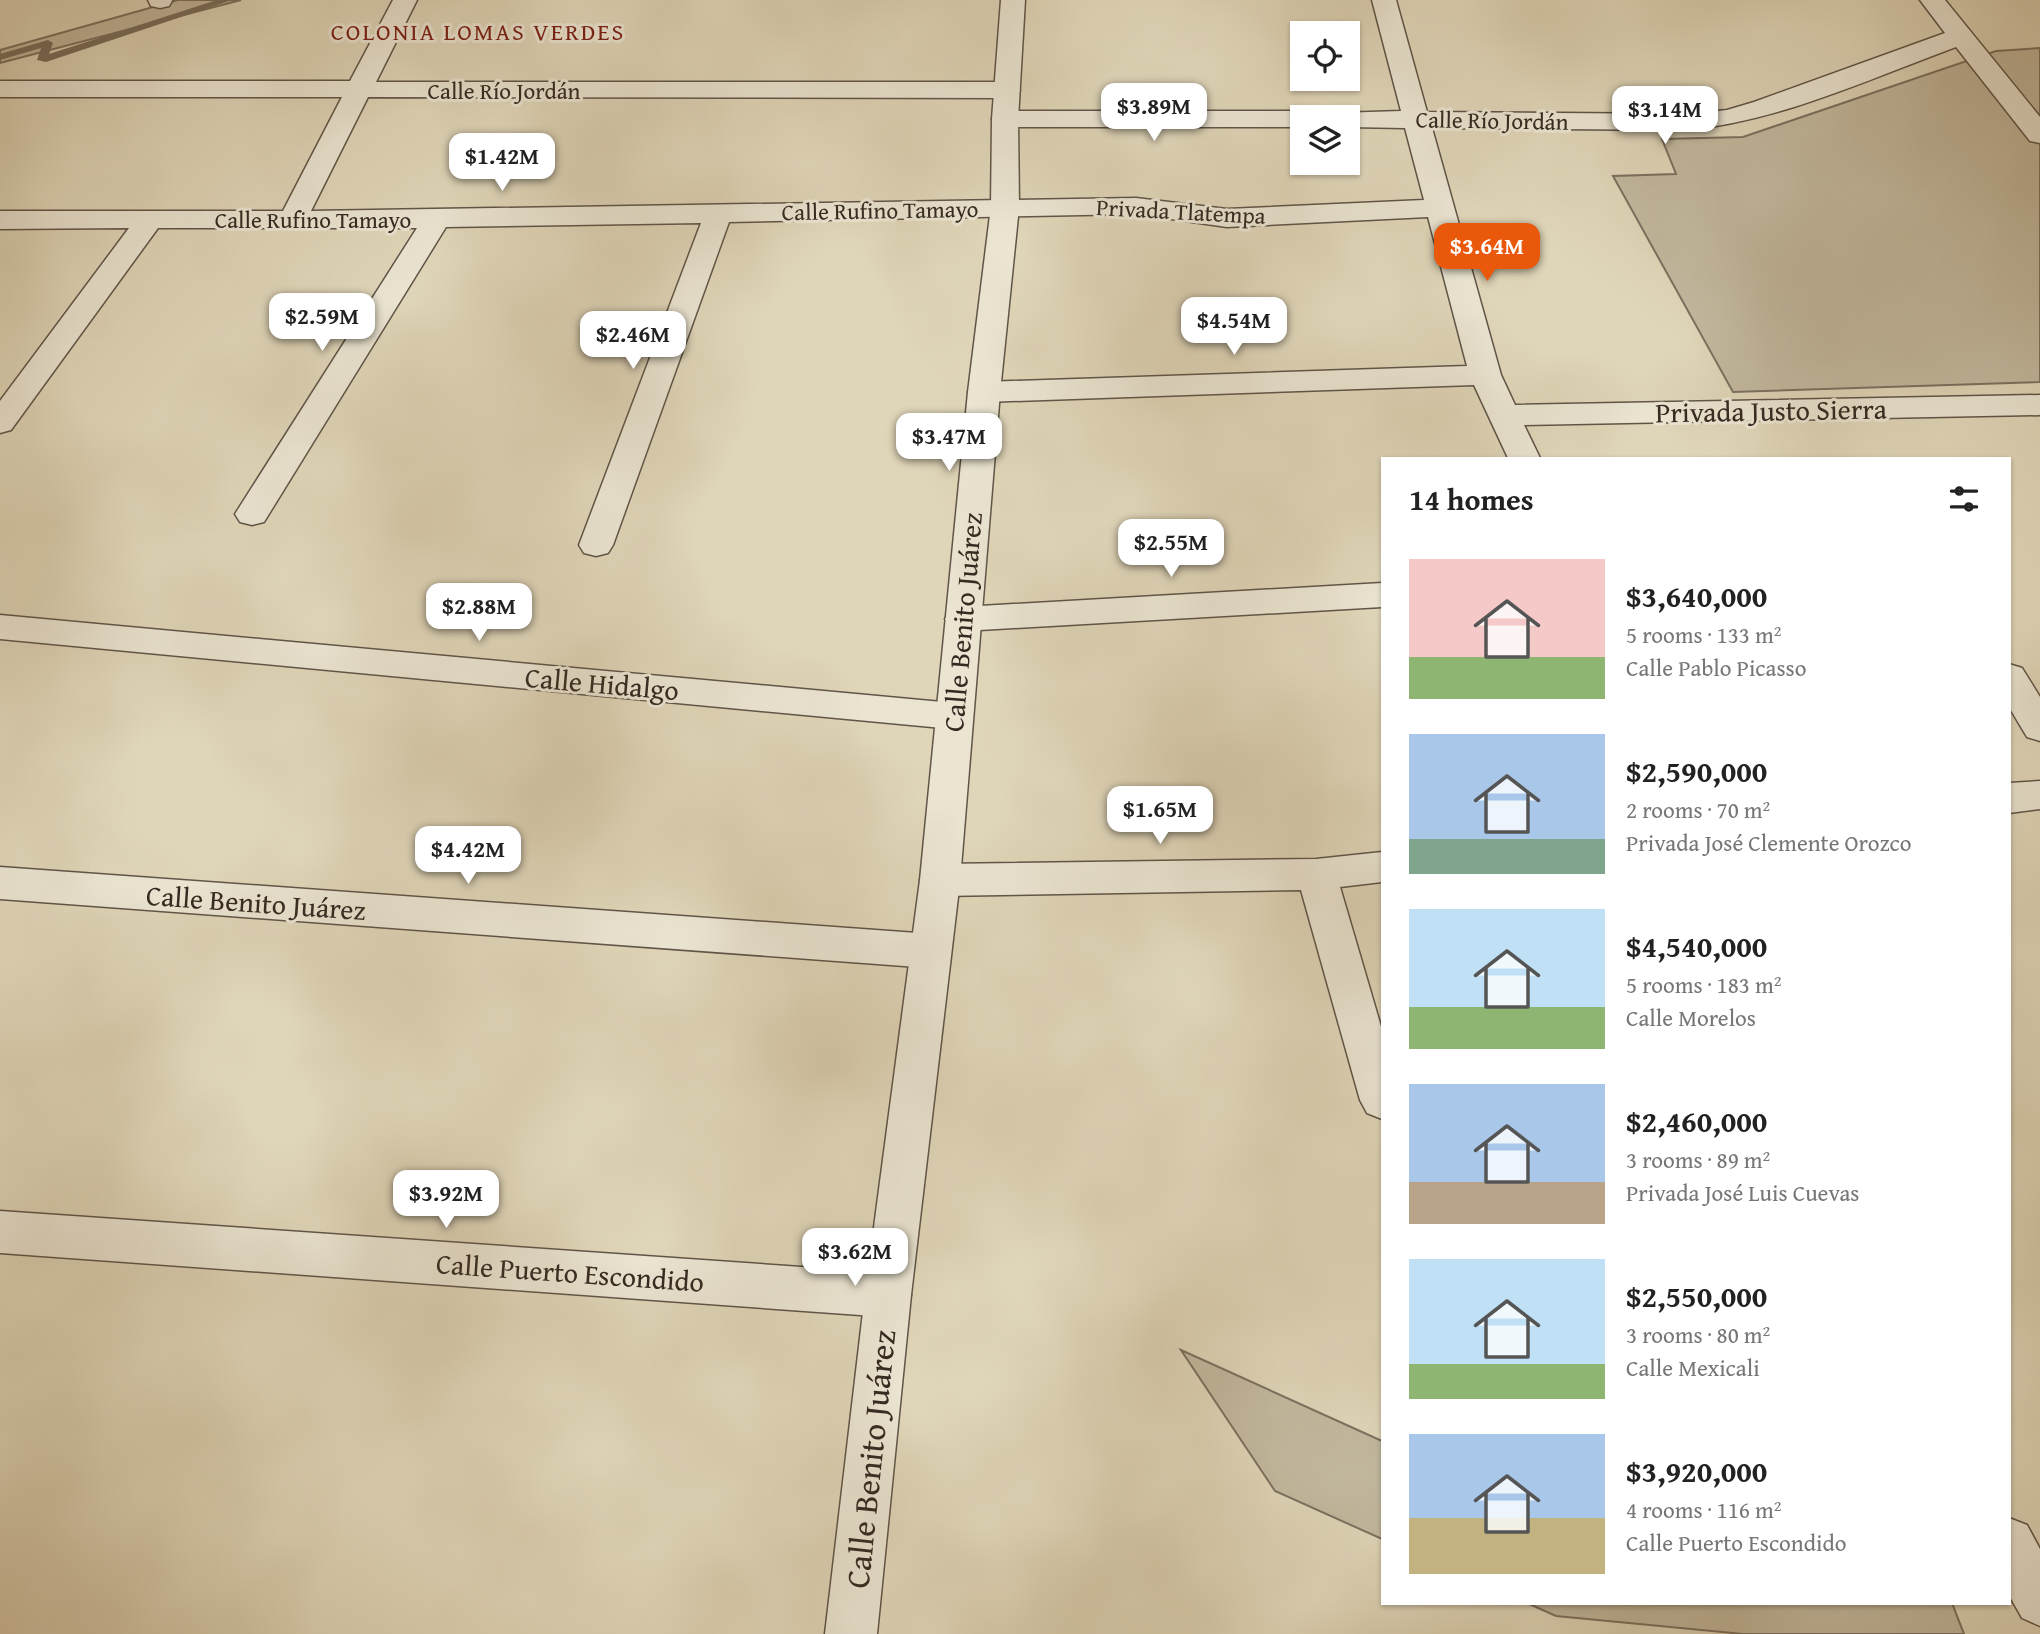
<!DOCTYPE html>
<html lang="en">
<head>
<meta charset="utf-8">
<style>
  :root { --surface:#fff; --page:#f6f6f6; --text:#222; --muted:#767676; --accent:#ea580c }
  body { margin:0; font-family:"Gentium Book Plus",serif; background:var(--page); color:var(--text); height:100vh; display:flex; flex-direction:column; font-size:26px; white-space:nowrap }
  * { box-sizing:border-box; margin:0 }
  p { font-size:23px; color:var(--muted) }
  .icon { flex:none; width:38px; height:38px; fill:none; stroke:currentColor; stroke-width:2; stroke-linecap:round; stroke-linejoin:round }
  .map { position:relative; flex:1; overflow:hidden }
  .panel { position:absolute; left:1381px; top:457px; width:630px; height:1148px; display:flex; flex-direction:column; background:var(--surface); border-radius:0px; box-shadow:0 2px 5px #0004 }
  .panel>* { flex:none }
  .controls { position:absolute; left:1290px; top:21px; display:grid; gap:14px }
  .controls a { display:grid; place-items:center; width:70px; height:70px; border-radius:0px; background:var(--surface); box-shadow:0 2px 5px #0004; font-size:35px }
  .price { position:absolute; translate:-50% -60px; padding:0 16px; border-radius:14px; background:#fff; color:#222; font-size:23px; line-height:46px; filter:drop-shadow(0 2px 4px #0008) }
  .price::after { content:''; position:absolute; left:50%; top:42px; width:21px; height:16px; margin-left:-10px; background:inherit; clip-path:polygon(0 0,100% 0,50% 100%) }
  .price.current { background:var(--accent); color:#fff }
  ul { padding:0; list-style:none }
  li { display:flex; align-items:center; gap:21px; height:175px; padding:0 28px }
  li span { display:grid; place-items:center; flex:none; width:196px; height:140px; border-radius:0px; color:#555 }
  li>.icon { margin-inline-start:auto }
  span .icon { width:84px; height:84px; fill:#fffc; stroke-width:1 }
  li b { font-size:30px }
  h2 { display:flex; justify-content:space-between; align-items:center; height:84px; padding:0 28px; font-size:30px }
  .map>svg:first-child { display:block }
  .green { fill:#c2b89e; stroke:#7c7160; stroke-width:2 }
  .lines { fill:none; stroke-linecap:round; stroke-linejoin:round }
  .stream { fill:#786e5d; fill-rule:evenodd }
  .minor-casing { stroke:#605548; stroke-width:3 }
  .tertiary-casing { stroke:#605548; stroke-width:3 }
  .minor { fill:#eae4d1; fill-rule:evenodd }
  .tertiary { fill:#eae4d1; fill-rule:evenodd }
  .labels { text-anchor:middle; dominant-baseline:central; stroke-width:6; stroke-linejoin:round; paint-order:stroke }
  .far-street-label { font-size:23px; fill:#352a22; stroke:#eae4d1 }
  .far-neighbourhood-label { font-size:24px; letter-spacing:2px; fill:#7a1f14; stroke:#eae4d1 }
  .street-label { font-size:28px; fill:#352a22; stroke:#eae4d1 }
  .near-street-label { font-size:33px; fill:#352a22; stroke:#eae4d1 }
</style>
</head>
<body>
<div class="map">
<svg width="2040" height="1634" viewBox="0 0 2040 1634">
  <rect width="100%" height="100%" fill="#dfd5b8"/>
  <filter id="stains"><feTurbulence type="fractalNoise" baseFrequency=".00286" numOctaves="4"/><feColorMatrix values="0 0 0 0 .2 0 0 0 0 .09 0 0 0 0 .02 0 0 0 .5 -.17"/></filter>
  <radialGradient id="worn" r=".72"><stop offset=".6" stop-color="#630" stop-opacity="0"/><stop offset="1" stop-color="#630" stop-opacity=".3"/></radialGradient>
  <!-- green -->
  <g class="green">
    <path d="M178,0H241L0,63V50Z"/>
    <path d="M2040,48V382L1733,392L1613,176L1676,174L1662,139L1743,137L1996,51Z"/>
    <path d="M1181,1350L1382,1441V1539L1275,1491Z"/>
    <path d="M1527,1603H1952L1964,1634H1743L1556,1616Z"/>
  </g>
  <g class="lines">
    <!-- stream -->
    <path class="stream" d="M217,0H232L46,62L37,60L41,48L0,60V54L48,40L53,43L49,54Z"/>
    <!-- minor casing -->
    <g class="minor-casing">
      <g id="minor">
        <path d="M148,0H172V1L169,6L160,8L151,6Z"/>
        <path d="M393,0H417L376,82H1007L1016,84L1020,90L1016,96L1007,98L368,97L311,211L1136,198L1227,209L1424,200L1405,128L1348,127V117H1336L1339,113L1401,111L1372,0H1396L1427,112L1687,114L1727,110L1754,102L1945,33L1920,0H1945L2040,117V143L2030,141L1956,47C1869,79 1780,121 1687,130L1432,128L1501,375L1515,405L2040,395V415L1524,425L1540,458H1508L1474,385L984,402L973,399L968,392L973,385L984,382L1467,366L1428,217L1227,227L1136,214L729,222L613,545L608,553L596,556L584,553L579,545L701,223L446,227L264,522L252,525L240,522L235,514L417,228H158L11,430L0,433V401L129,228L0,229V211H283L342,97H0V81H350Z"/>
        <path d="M1005,111H1302L1311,113L1314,117H1302V127H1005L996,125L992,119L996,113Z"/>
        <path d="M1382,583V607L963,631L951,628L945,619L951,610L963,607Z"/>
        <path d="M0,615L953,703L966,706L971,716L966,726L953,729L0,639Z"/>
        <path d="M2009,664L2022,668L2040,697V741L2027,737L2009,707Z"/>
        <path d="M2040,781V809L2009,813V783Z"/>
        <path d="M1382,852V882L1340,887L1382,1030V1119L1367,1113L1360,1100L1301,890L940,896L926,891L920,880L926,869L940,864L1316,859Z"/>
        <path d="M0,867L931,934L945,939L951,951L945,963L931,968L0,899Z"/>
        <path d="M0,1211L888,1273L904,1280L911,1295L904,1310L888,1317L0,1253Z"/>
        <path d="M2009,1518L2027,1525L2040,1549V1626L2022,1618L2009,1595Z"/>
      </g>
    </g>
    <!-- tertiary casing -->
    <g class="tertiary-casing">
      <path id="tertiary" d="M1001,0H1025L1018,119L1019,207L1000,392L960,880L911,1295L877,1634H825L865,1295L920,880L968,392L991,207L992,119Z"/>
    </g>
    <!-- minor -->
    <use href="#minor" class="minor"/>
    <!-- tertiary -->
    <use href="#tertiary" class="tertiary"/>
  </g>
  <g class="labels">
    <!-- far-street labels -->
    <g class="far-street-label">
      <text x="504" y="90">Calle Río Jordán</text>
      <text transform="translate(1492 120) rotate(1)">Calle Río Jordán</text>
      <text transform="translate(880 210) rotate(-1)">Calle Rufino Tamayo</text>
      <text transform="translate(1181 211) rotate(3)">Privada Tlatempa</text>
      <text x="313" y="219">Calle Rufino Tamayo</text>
    </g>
    <!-- far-neighbourhood labels -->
    <g class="far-neighbourhood-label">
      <text x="478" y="31">COLONIA LOMAS VERDES</text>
    </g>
    <!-- street labels -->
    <g class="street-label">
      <text transform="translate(1771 410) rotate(-1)">Privada Justo Sierra</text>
      <text transform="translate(962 622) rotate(-85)">Calle Benito Juárez</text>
      <text transform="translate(602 683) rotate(5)">Calle Hidalgo</text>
      <text transform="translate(256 902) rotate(4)">Calle Benito Juárez</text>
      <text transform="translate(570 1272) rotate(4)">Calle Puerto Escondido</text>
    </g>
    <!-- near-street labels -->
    <g class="near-street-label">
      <text transform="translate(870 1459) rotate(-84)">Calle Benito Juárez</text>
    </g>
  </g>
  <rect width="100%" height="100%" filter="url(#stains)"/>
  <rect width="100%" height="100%" fill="url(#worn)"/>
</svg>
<div class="controls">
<a><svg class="icon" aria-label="locate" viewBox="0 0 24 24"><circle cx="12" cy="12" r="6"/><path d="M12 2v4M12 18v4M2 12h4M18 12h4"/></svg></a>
<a><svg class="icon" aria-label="layers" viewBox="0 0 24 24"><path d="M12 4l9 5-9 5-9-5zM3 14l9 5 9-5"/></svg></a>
</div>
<b class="price" style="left:1154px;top:143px">$3.89M</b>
<b class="price" style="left:1665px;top:146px">$3.14M</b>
<b class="price" style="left:502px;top:193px">$1.42M</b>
<b class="price current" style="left:1487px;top:283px">$3.64M</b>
<b class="price" style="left:322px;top:353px">$2.59M</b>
<b class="price" style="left:1234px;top:357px">$4.54M</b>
<b class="price" style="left:633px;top:371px">$2.46M</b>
<b class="price" style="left:949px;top:473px">$3.47M</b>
<b class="price" style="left:1171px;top:579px">$2.55M</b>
<b class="price" style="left:479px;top:643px">$2.88M</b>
<b class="price" style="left:1160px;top:846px">$1.65M</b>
<b class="price" style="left:468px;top:886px">$4.42M</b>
<b class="price" style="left:446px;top:1230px">$3.92M</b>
<b class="price" style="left:855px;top:1288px">$3.62M</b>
<section class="panel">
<h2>14 homes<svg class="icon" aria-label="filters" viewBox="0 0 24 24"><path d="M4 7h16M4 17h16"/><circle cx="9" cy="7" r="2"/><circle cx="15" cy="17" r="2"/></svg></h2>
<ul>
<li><span style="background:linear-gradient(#f6c9c9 70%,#8fb573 0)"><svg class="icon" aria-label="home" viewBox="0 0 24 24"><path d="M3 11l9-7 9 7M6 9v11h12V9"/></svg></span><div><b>$3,640,000</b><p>5 rooms · 133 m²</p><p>Calle Pablo Picasso</p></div></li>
<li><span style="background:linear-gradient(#a9c7e8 75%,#7fa58c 0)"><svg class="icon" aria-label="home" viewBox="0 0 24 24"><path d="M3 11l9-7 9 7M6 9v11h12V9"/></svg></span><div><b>$2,590,000</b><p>2 rooms · 70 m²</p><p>Privada José Clemente Orozco</p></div></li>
<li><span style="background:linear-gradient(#bfe0f5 70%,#8fb573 0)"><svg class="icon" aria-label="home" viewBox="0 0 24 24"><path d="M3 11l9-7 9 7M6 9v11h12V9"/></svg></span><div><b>$4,540,000</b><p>5 rooms · 183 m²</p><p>Calle Morelos</p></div></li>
<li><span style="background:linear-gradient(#a9c7e8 70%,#b9a48a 0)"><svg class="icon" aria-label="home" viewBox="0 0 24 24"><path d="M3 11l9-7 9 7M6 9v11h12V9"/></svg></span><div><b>$2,460,000</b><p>3 rooms · 89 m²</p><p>Privada José Luis Cuevas</p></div></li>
<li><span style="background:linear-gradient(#bfe0f5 75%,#8fb573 0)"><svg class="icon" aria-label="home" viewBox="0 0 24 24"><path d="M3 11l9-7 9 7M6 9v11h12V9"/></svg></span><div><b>$2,550,000</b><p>3 rooms · 80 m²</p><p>Calle Mexicali</p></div></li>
<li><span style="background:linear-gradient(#a9c7e8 60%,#c2b280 0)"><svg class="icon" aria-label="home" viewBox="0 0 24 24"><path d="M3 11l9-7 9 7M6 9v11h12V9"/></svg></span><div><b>$3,920,000</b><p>4 rooms · 116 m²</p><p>Calle Puerto Escondido</p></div></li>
</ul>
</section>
</div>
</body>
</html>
